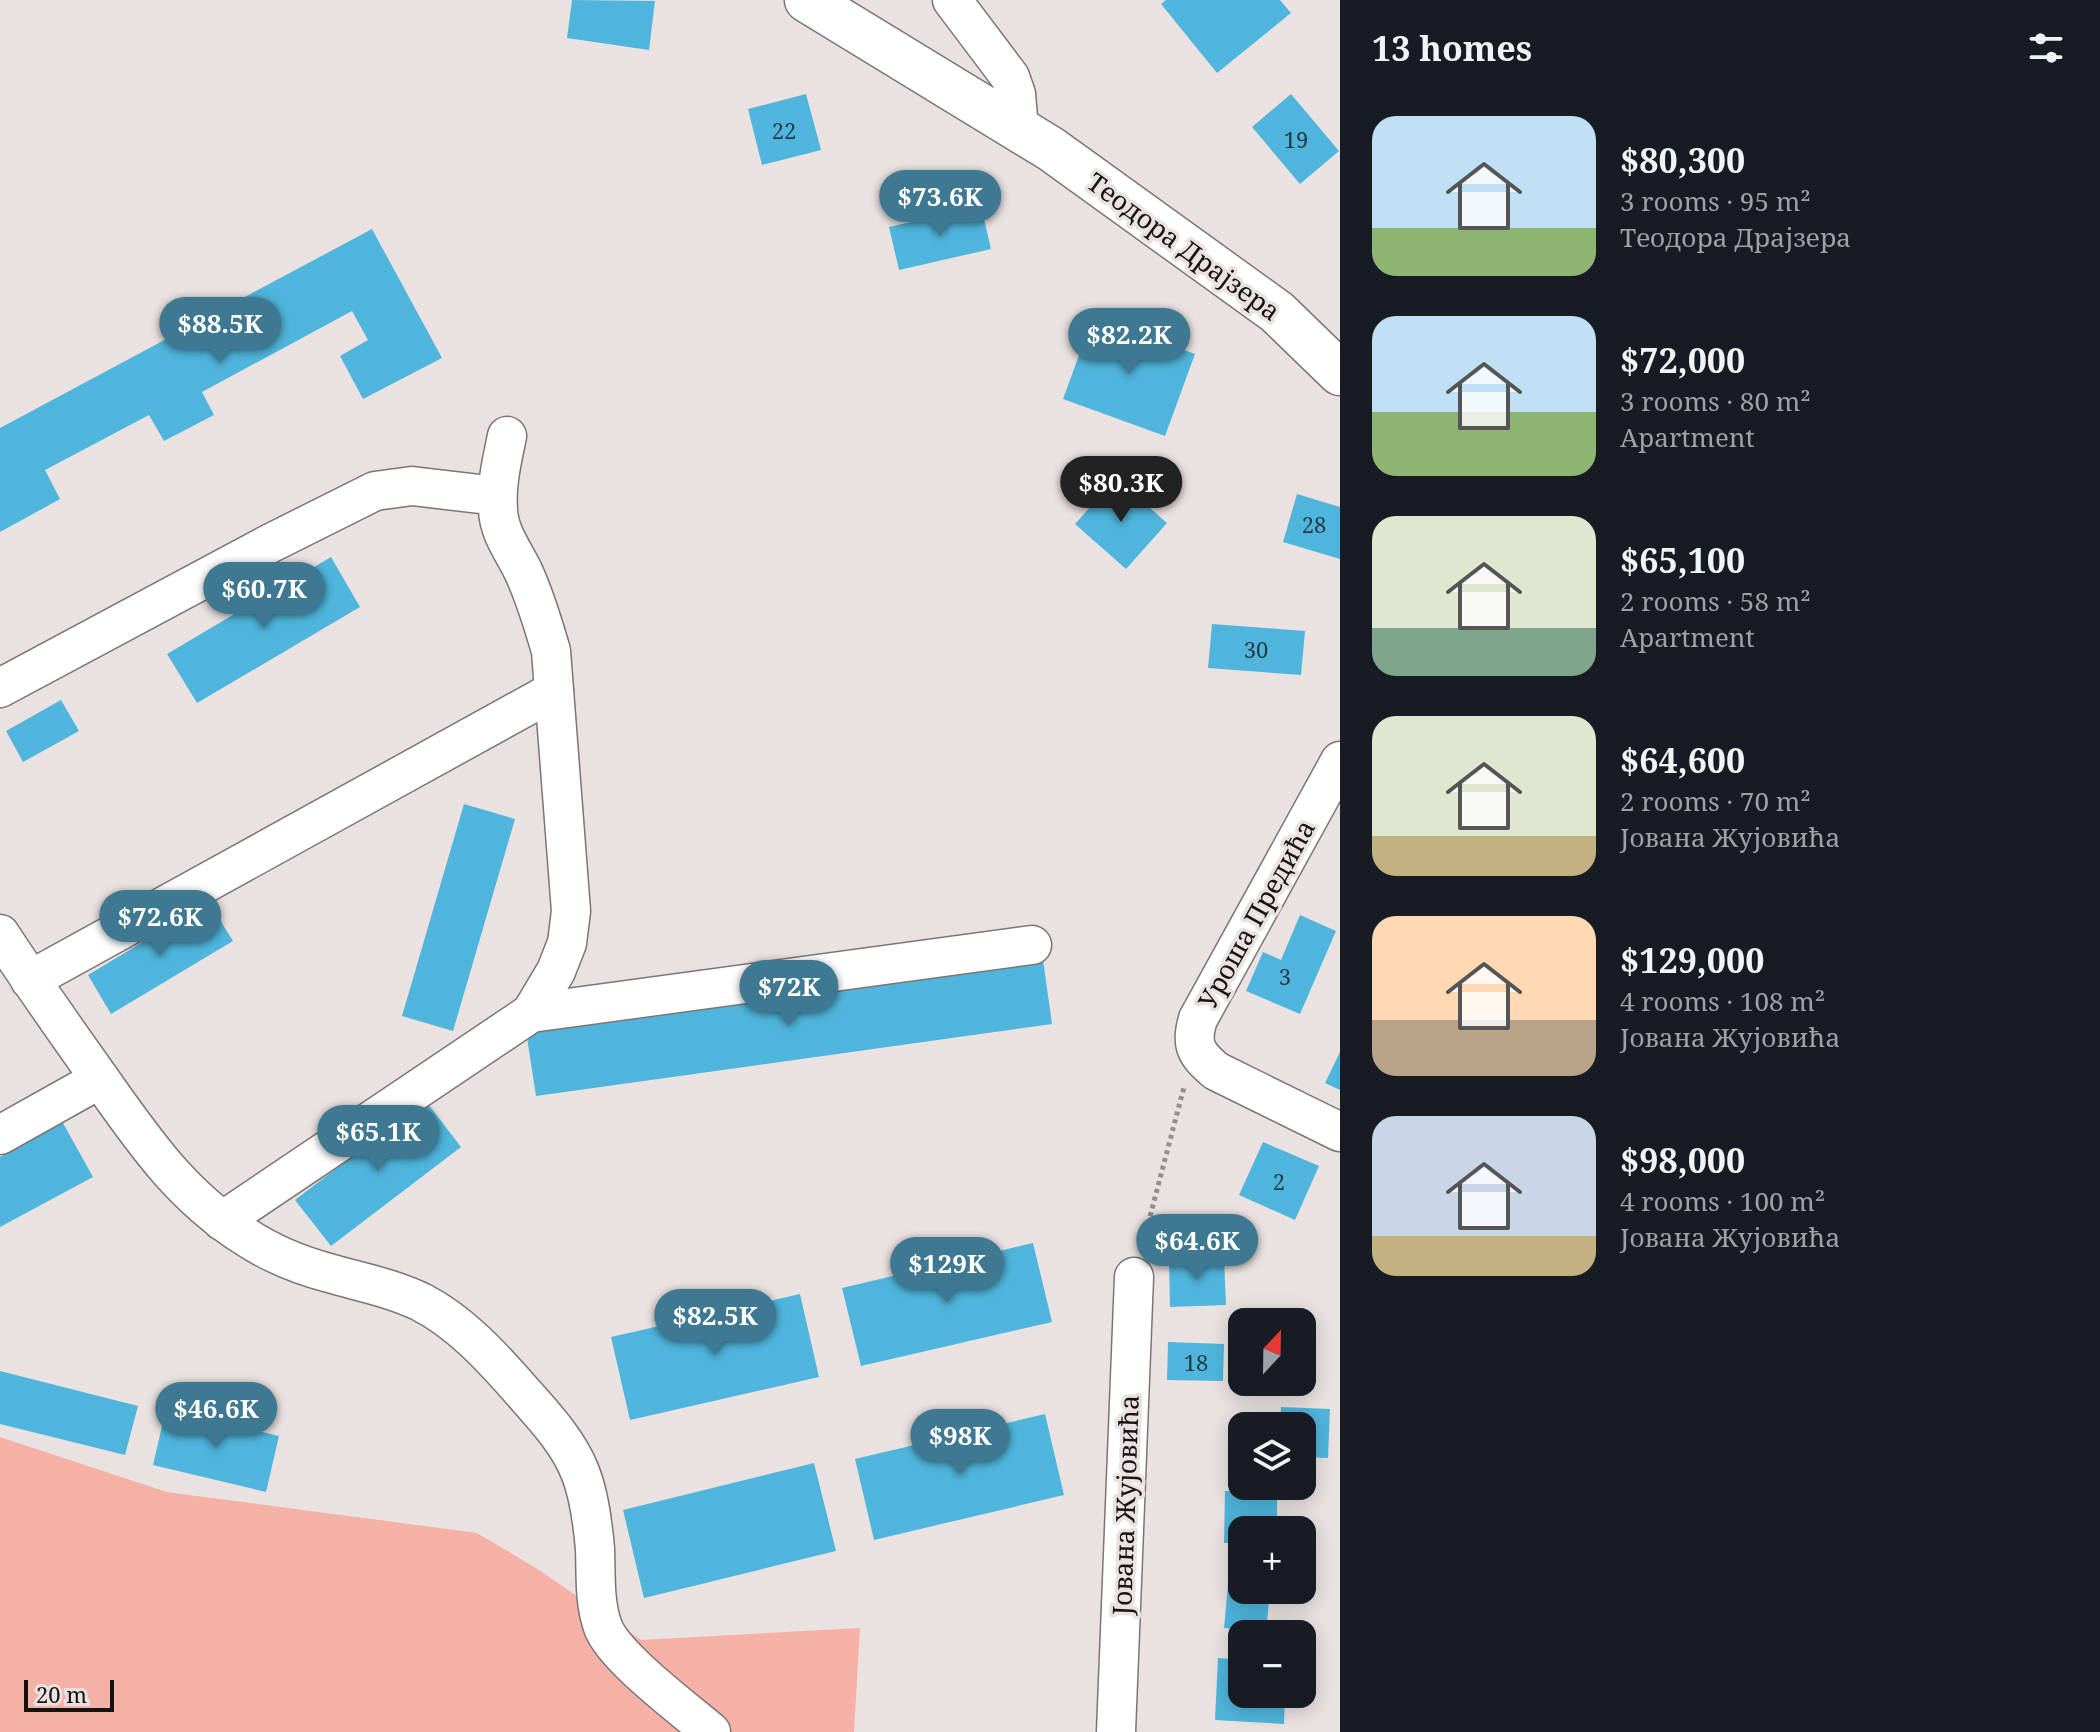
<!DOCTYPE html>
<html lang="en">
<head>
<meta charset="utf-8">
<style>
  :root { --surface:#171b24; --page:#242831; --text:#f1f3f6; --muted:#9ea1a6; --accent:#3e7991 }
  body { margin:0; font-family:"Noto Serif",serif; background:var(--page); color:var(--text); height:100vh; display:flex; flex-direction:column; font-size:30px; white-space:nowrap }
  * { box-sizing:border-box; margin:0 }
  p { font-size:26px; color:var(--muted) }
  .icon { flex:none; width:44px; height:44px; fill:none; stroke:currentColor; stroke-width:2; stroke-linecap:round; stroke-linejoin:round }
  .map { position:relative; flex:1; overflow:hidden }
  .details { display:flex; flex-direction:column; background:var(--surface); width:760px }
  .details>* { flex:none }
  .needle { width:52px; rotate:22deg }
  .buttons { position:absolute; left:1228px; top:1308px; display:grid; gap:16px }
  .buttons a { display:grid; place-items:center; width:88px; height:88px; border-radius:16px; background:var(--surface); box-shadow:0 4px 20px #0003; font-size:40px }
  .scale { position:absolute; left:24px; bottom:20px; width:90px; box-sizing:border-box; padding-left:8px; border:4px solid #151212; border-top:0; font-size:22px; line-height:28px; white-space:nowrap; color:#151212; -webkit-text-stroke:6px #eae2e0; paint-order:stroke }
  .price { position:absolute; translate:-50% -68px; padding:0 18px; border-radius:28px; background:var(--accent); color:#fff; font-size:26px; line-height:52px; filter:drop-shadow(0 2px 4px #0008) }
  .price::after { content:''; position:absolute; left:50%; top:48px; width:24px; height:18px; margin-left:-12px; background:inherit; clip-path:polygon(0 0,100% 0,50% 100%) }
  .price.selected { background:#222; color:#fff }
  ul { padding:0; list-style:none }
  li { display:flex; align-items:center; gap:24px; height:200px; padding:0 32px }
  li span { display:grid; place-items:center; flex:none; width:224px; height:160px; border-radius:24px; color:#555 }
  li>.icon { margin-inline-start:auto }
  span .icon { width:96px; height:96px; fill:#fffc; stroke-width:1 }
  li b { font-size:34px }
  h2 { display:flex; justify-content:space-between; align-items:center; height:96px; padding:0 32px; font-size:34px }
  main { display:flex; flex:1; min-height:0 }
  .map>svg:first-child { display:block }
  .green { fill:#f6b1a7 }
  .building { fill:#4fb5dc }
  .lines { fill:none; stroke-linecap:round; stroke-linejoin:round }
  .minor-casing { stroke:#7d7573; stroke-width:41 }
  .major-casing { stroke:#7d7573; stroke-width:47 }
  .path { stroke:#938d8b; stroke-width:5; stroke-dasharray:4 4; stroke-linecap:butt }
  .minor { stroke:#fff; stroke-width:38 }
  .major { stroke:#fff; stroke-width:44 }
  .labels { text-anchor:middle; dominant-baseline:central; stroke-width:7; stroke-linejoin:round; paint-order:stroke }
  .number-label { font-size:22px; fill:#243b44 }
  .street-label { font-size:26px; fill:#151212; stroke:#eae2e0 }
</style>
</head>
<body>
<main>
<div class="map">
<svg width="1340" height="1732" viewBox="0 0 1340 1732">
  <rect width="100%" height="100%" fill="#eae2e0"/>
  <!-- green -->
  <path class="green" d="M0,1437L167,1492L477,1533L536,1568L641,1640L860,1628L854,1732H0Z"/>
  <!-- building -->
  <g class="building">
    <path d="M572,0L655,1L649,50L567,38Z"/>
    <path d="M1166,0H1280L1291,13L1217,73L1161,4Z"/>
    <path d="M806,94L821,150L762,165L748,109Z"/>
    <path d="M1291,94L1339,151L1300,184L1252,127Z"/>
    <path d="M981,206L991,249L899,270L889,227Z"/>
    <path d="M372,229L442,358L363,399L340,356L368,340L352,311L202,392L214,415L164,441L149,415L45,470L60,499L0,532V428Z"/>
    <path d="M1093,317L1195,354L1165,436L1063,399Z"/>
    <path d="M1116,478L1167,523L1126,569L1075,524Z"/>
    <path d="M1297,494L1340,507V559L1283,542Z"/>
    <path d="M331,557L360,607L197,703L167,654Z"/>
    <path d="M1212,624L1305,631L1301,675L1208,668Z"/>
    <path d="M61,700L79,731L23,762L6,731Z"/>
    <path d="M464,804L515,819L453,1031L402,1016Z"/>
    <path d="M209,902L233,941L111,1014L88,975Z"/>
    <path d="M1300,915L1336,931L1300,1014L1246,991L1263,952L1281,960Z"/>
    <path d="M1043,960L1052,1024L536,1096L526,1031Z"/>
    <path d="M1340,1052V1090L1325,1083Z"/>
    <path d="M425,1100L461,1147L331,1246L295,1200Z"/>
    <path d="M63,1123L93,1177L0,1227V1157Z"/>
    <path d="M1263,1142L1319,1166L1295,1220L1239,1195Z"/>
    <path d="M1033,1243L1052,1322L861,1366L842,1288Z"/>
    <path d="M1224,1257L1226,1305L1170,1307L1169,1258Z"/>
    <path d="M800,1294L819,1377L630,1420L611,1337Z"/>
    <path d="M1168,1342L1224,1344L1223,1381L1167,1380Z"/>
    <path d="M0,1371L138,1406L125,1455L0,1424Z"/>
    <path d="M1281,1407L1330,1409L1328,1458L1302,1457V1426H1280Z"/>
    <path d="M166,1409L279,1436L266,1492L153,1465Z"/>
    <path d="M1045,1414L1064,1495L874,1540L855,1459Z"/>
    <path d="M814,1463L836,1551L644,1598L623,1510Z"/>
    <path d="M1225,1491L1277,1492V1530H1242V1543H1224Z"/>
    <path d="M1228,1584L1242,1586V1590H1270L1266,1632L1224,1628Z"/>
    <path d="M1218,1658L1242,1660V1694H1285L1284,1724L1215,1720Z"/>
  </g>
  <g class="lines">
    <!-- minor casing -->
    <g class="minor-casing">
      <g id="minor">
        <path d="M952,0L1010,77L1016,94L1019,129"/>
        <path d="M507,436C502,461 496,484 498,510C499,534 515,553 524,573C536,599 543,624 551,651L571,911L567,943L556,971L531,1013"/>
        <path d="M0,688L269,544L375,491L412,486L497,496"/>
        <path d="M1340,761L1198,1019C1190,1045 1196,1054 1216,1071L1340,1132"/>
        <path d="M0,934C30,980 61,1024 93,1069C139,1134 177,1193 246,1237C272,1254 299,1265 329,1273C360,1282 392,1288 421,1302C460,1322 492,1357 520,1389C542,1414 568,1441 580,1472C589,1494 593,1526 595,1549C596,1574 594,1603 603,1627C614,1657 684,1709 711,1732"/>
        <path d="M30,980L554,691"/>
        <path d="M0,1135L100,1079"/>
        <path d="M222,1221L531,1013L1032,945"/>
        <path d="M1116,1732L1134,1277"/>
      </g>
    </g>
    <!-- major casing -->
    <g class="major-casing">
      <path id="major" d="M807,0L1051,149L1277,312L1340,373"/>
    </g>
    <!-- path -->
    <path class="path" d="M1142,1247L1184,1087"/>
    <!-- minor -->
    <use href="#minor" class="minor"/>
    <!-- major -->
    <use href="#major" class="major"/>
  </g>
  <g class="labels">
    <!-- number labels -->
    <g class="number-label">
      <text x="784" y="130">22</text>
      <text x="1296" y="139">19</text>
      <text x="1314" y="524">28</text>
      <text x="1256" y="649">30</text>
      <text x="1285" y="976">3</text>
      <text x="1279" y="1181">2</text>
      <text x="1196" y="1362">18</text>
    </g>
    <!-- street labels -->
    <g class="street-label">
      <text transform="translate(1184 246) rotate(36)">Теодора Драјзера</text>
      <text transform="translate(1256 914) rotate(-61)">Уроша Предића</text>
      <text transform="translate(1125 1505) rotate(-88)">Јована Жујовића</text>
    </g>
  </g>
</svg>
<div class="buttons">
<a><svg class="needle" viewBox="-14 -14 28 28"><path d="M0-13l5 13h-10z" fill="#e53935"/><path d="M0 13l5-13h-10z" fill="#9ea1a6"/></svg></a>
<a><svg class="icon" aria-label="layers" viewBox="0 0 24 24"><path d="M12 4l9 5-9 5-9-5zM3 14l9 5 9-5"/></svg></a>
<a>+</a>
<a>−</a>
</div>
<div class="scale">20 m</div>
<b class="price" style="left:940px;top:238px">$73.6K</b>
<b class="price" style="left:220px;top:365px">$88.5K</b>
<b class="price" style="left:1129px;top:376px">$82.2K</b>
<b class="price selected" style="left:1121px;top:524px">$80.3K</b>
<b class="price" style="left:264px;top:630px">$60.7K</b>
<b class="price" style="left:160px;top:958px">$72.6K</b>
<b class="price" style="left:789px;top:1028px">$72K</b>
<b class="price" style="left:378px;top:1173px">$65.1K</b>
<b class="price" style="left:1197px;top:1282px">$64.6K</b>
<b class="price" style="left:947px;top:1305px">$129K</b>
<b class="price" style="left:715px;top:1357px">$82.5K</b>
<b class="price" style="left:216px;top:1450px">$46.6K</b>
<b class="price" style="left:960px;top:1477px">$98K</b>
</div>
<section class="details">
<h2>13 homes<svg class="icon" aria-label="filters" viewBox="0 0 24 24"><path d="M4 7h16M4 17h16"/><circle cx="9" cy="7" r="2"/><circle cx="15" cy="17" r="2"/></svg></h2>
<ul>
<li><span style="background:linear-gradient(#bfe0f5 70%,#8fb573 0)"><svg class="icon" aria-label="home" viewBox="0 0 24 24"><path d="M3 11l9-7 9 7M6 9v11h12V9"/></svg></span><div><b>$80,300</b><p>3 rooms · 95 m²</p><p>Теодора Драјзера</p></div></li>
<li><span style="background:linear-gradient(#bfe0f5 60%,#8fb573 0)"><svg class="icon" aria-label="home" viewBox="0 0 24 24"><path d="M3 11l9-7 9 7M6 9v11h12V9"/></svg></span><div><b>$72,000</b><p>3 rooms · 80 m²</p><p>Apartment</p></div></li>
<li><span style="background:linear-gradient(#dfe7d0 70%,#7fa58c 0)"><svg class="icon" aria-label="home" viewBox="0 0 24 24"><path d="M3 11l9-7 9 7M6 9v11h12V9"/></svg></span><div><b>$65,100</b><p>2 rooms · 58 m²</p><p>Apartment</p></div></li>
<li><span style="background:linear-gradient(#dfe7d0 75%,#c2b280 0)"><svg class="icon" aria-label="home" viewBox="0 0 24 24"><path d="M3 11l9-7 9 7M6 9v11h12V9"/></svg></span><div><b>$64,600</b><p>2 rooms · 70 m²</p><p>Јована Жујовића</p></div></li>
<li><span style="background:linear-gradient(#ffd9b3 65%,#b9a48a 0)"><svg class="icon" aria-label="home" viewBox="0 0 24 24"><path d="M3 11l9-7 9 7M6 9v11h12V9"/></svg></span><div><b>$129,000</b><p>4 rooms · 108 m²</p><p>Јована Жујовића</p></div></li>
<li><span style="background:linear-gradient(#c9d6e8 75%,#c2b280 0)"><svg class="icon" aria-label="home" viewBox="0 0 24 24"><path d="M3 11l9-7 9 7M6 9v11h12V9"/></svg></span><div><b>$98,000</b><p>4 rooms · 100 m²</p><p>Јована Жујовића</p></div></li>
</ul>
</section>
</main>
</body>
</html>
